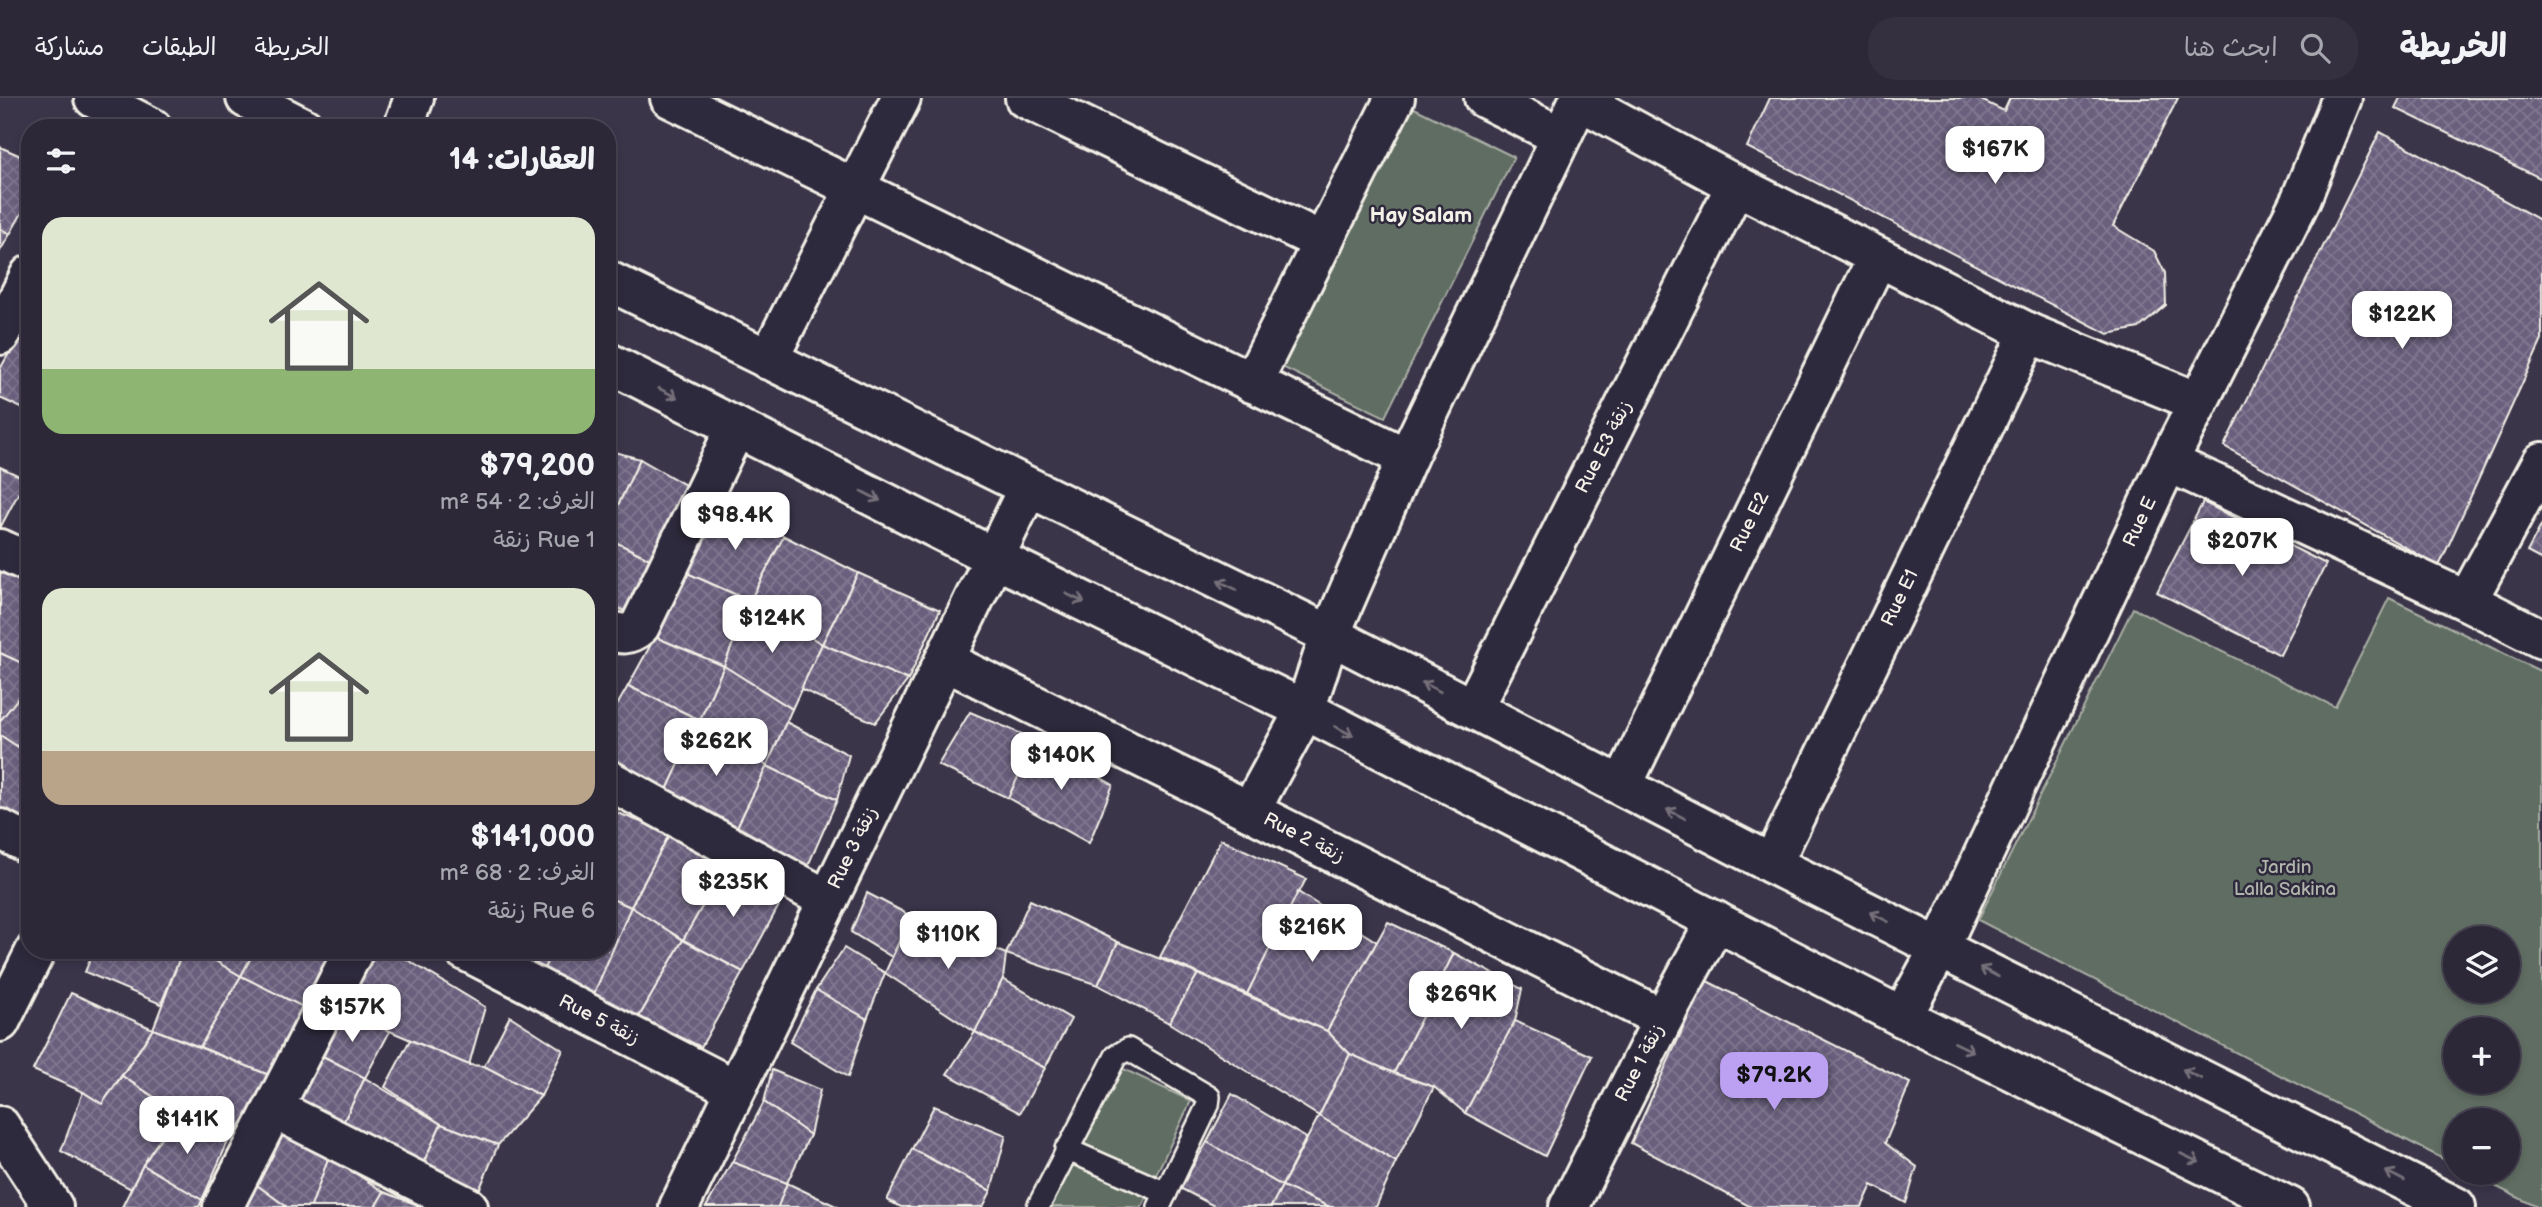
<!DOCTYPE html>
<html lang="ar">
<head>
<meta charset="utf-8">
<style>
  :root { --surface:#2c2838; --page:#343040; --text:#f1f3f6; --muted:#a6a6ae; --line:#484453; --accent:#bca0f2 }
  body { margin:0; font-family:"Balsamiq Sans","Playpen Sans Arabic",sans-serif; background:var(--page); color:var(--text); direction:rtl; height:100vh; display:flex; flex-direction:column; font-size:26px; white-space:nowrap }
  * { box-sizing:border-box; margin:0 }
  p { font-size:23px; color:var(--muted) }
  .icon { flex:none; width:38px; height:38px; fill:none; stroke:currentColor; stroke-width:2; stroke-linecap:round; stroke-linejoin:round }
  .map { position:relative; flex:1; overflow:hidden; direction:ltr }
  .side { position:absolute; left:21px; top:21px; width:595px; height:840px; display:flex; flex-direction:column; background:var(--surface); border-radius:28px; box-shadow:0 4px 10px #0003,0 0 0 2px var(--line); direction:rtl }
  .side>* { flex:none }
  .fabs { position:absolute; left:2443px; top:828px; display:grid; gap:14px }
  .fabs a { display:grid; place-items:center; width:77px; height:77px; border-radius:50%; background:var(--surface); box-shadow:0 4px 10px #0003,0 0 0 2px var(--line); font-size:35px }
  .price { position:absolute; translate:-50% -60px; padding:0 16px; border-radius:14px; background:#fff; color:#222; font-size:23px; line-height:46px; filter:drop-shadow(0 2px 4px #0008) }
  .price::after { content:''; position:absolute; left:50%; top:42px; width:21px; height:16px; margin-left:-10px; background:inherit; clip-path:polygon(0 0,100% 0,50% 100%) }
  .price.current { background:var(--accent); color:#111 }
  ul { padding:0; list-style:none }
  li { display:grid; align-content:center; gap:14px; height:371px; padding:0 21px }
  li span { display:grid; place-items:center; height:217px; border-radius:21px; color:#555 }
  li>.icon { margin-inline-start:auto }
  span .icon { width:126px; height:126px; fill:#fffc; stroke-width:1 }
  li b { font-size:30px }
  h2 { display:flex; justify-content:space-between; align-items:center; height:84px; padding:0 21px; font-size:30px }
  header { display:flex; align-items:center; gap:42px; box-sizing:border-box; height:98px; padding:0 35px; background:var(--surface); border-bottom:2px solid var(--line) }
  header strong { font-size:33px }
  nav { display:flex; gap:38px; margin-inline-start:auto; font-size:24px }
  .search { width:490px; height:63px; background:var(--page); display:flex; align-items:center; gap:18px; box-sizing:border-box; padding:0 24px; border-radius:28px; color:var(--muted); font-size:26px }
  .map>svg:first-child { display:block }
  .green { fill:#606d62; stroke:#aaafa5; stroke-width:2; fill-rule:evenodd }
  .building { fill:url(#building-cross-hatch); stroke:#f4f1e8; stroke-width:2 }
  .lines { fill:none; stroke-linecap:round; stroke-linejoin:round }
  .lane-casing { stroke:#f4f1e8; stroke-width:26 }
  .street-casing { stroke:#f4f1e8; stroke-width:44 }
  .secondary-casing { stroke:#f4f1e8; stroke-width:44 }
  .lane { stroke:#2f2a3d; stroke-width:21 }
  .street { stroke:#2f2a3d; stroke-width:38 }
  .secondary { stroke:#2f2a3d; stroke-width:38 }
  .oneway { stroke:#747079 }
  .labels { text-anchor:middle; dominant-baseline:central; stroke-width:5; stroke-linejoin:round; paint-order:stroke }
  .street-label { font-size:19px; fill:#f4f1e8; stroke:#2f2a3d }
  .park-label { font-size:19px; fill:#b1b6ac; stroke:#2f2a3d }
  .neighbourhood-label { font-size:21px; font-weight:bold; fill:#f4f1e8; stroke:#2f2a3d }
</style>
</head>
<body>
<header>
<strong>الخريطة</strong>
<div class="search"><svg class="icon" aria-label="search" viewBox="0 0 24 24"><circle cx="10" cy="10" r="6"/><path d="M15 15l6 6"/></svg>ابحث هنا</div>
<nav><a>الخريطة</a><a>الطبقات</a><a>مشاركة</a></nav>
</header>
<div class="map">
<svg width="2542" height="1109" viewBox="0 0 2542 1109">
  <defs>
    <pattern id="building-cross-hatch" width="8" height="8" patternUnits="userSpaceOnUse" patternTransform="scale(1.75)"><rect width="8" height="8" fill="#6a607e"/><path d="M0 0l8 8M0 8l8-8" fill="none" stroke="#807790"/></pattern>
  </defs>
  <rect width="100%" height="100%" fill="#3b354a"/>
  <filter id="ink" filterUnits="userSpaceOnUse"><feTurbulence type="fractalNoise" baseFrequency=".0143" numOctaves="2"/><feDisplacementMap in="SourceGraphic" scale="14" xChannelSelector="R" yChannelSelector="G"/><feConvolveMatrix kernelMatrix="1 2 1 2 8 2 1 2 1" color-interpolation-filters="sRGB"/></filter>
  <g filter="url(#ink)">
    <!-- green -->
    <g class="green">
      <path d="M1404,5L1514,59L1385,319L1276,266Z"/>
      <path d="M2389,500L2542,574V1109H2537L2469,1075L2508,1074V1022H2455V1067L1978,822L2133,510L2335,609ZM2508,840V892H2455V840ZM2455,931H2508V984H2455Z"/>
      <path d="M1115,967L1191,1003L1154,1081L1078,1045Z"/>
      <path d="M1071,1062L1147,1098L1142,1109H1048Z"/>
    </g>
    <!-- building -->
    <g class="building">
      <path d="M1770,0H1977L2004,13L2010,0H2178L2113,128L2154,153L2165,175L2166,207L2139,230L2108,236L1747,49Z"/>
      <path d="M2400,0H2542V81L2395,10Z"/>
      <path d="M2380,34L2542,123V242L2439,468L2224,348Z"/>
      <path d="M0,49L30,62V101L10,136L0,131Z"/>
      <path d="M0,131L10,136L0,153Z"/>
      <path d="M30,218V248L17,241Z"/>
      <path d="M17,241L30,248V314L0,300V271Z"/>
      <path d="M607,352L640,361L607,431Z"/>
      <path d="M640,361L699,395L660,466L607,440V431Z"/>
      <path d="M0,369L26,381L0,430Z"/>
      <path d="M719,403L784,438L750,503L687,475Z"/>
      <path d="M2203,404L2326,466L2280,557L2157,494Z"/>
      <path d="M2542,426V462L2527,454Z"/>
      <path d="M784,438L858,475L822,546L750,503Z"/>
      <path d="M607,440L660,466L628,515L607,504Z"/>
      <path d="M0,474L30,487V561L26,567L0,555Z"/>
      <path d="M687,475L750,503L724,568L655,539Z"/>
      <path d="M858,475L940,512L908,582L822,546Z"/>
      <path d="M750,503L822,546L792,611L724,568Z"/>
      <path d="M655,539L724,568L700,622L628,588Z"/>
      <path d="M822,546L908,582L875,625L801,591Z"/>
      <path d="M0,555L26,567L23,594L0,623Z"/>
      <path d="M724,568L792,611L767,668L700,622Z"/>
      <path d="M628,588L700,622L665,696L607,656V625Z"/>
      <path d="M23,594L30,597V657L0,637V623Z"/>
      <path d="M970,614L1036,642L1008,700L938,667Z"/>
      <path d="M700,622L767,668L734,735L665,696Z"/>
      <path d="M786,624L849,657L837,702L767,668Z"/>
      <path d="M0,637L30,657V729L0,713Z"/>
      <path d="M1036,642L1113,687L1089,745L1008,700Z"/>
      <path d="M767,668L837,702L807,770L734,735Z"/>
      <path d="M615,714L670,735L631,809L607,799V728Z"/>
      <path d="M670,735L725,769L683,842L631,809Z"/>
      <path d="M1221,741L1306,781L1247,896L1160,859Z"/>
      <path d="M725,769L783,800L743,874L683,842Z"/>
      <path d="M1298,794L1377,844L1327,933L1247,896Z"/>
      <path d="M867,795L911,818L892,859L851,834Z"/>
      <path d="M607,799L631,809L594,896L544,871L551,852H607Z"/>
      <path d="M1030,802L1118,844L1098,887L1006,856Z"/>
      <path d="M631,809L683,842L639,919L594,896Z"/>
      <path d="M911,818L1006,856L1003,881L975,934L885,875Z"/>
      <path d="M1388,824L1454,855L1394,975L1350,956L1327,933Z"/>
      <path d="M683,842L743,874L701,949L639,919Z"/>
      <path d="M1118,844L1198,876L1169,925L1098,887Z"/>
      <path d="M844,850L885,875L867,921L816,892Z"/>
      <path d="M94,852H183L161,906L85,874Z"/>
      <path d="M183,852H197L241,878L200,949L153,931Z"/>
      <path d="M197,852H255L241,878Z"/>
      <path d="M255,852H339L307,911L241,878Z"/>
      <path d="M370,852H391L485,909L469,967L390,933L337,915Z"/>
      <path d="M504,852H551L544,871Z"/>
      <path d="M1454,855L1522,891L1515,923L1465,1015L1434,989L1394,975Z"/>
      <path d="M1198,876L1327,933L1350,956L1319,1018L1169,925Z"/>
      <path d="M241,878L307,911L274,979L200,949Z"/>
      <path d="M1003,881L1071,921L1045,970L975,934Z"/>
      <path d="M1705,882L1910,985L1885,1045L1917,1069L1906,1105L1872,1087L1862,1109H1751L1631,1045Z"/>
      <path d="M816,892L867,921L848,979L790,944Z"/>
      <path d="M71,895L153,931L102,1006L83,994L33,972Z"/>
      <path d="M337,915L390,933L365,980L313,953Z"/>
      <path d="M510,918L563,952L541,998L484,968Z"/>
      <path d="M1515,923L1592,958L1545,1058L1465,1015Z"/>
      <path d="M153,931L274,979L227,1046L122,978Z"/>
      <path d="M975,934L1045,970L1020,1015L947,976Z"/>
      <path d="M410,942L469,967L484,968L541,998L498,1047L441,1026L385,989Z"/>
      <path d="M313,953L365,980L338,1035L290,1002Z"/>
      <path d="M1350,956L1394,975L1434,989L1396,1064L1319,1018Z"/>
      <path d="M772,972L820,992L810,1037L764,1004Z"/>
      <path d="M122,978L177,1015L143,1067L131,1091L61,1053L83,994L102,1006Z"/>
      <path d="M365,980L441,1026L419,1075L338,1035Z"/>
      <path d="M1232,996L1306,1040L1282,1088L1207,1044Z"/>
      <path d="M764,1004L810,1037L787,1085L732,1064Z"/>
      <path d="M934,1008L1006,1037L991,1093L912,1051Z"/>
      <path d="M177,1015L227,1046L202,1102L143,1067Z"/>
      <path d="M1319,1018L1396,1064L1376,1109H1330L1282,1088Z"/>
      <path d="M441,1026L498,1047L476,1100L419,1075Z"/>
      <path d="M275,1031L329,1058L311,1109H287L247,1080Z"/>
      <path d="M1207,1044L1282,1088L1271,1109H1216L1180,1090Z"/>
      <path d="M912,1051L991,1093L983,1109H901L887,1102Z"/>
      <path d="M329,1058L384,1094L375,1109H311Z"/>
      <path d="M732,1064L787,1085L778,1109H706Z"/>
      <path d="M143,1067L202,1102L199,1109H122Z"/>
      <path d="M247,1080L287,1109H231Z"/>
      <path d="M787,1085L838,1109H778Z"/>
      <path d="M1282,1088L1330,1109H1271Z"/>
      <path d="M384,1094L423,1109H375Z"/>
    </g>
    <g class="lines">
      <!-- lane casing -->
      <g class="lane-casing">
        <g id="lane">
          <path d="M1066,1051L1166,1095"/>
          <path d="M1038,1109L1116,958L1128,951L1209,999L1208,1007L1159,1109"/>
        </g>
      </g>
      <!-- street casing -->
      <g class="street-casing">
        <g id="street">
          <path d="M670,0L1407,360"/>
          <path d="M1025,0L1323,144"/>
          <path d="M1484,0L1560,38"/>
          <path d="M1579,2L1736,87L2029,235L2198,304"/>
          <path d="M0,237L30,177"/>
          <path d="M768,262L901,0"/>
          <path d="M1252,285L1395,0"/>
          <path d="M2168,364L2467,503L2542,541"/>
          <path d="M0,451L30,465"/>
          <path d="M2467,503L2542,364"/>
          <path d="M607,531C620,537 629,538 640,528L736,329"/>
          <path d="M945,563L1250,713L1663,921"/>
          <path d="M1473,610L1736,87"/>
          <path d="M607,681L828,802"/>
          <path d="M1622,688L1878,159"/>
          <path d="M1250,713L1305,612L1330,537L1407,360L1580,0"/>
          <path d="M0,731L30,747"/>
          <path d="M1772,766L2029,235"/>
          <path d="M464,852L735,991"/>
          <path d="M275,1011L468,1109"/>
          <path d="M223,1109L354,852"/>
          <path d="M679,1109L1028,390"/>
          <path d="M1569,1109L1663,921L1716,823"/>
        </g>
      </g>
      <!-- secondary casing -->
      <g class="secondary-casing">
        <g id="secondary">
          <path d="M94,0L152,30"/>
          <path d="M246,0L304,30"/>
          <path d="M403,30L414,0"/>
          <path d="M607,182L1330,537L1772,766L2456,1109"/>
          <path d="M607,264L995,460L1305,612L1902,919L2290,1109"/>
          <path d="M1902,919L1940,849L2168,364L2301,101L2342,0"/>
          <path d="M0,924L36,852"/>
          <path d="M0,1028L53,1109"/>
        </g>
      </g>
      <!-- lane -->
      <use href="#lane" class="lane"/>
      <!-- street -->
      <use href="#street" class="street"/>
      <!-- secondary -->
      <use href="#secondary" class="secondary"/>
    </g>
    <!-- one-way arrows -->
    <defs><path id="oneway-shaft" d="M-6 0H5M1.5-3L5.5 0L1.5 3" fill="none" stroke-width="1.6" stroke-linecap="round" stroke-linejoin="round" transform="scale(1.75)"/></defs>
    <g class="oneway">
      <use href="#oneway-shaft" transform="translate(668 295) rotate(27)"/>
      <use href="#oneway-shaft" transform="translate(871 398) rotate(27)"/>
      <use href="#oneway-shaft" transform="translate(1227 487) rotate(-154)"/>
      <use href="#oneway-shaft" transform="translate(1075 500) rotate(26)"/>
      <use href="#oneway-shaft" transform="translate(1431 589) rotate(-153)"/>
      <use href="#oneway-shaft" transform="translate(1344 633) rotate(27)"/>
      <use href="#oneway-shaft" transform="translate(1676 716) rotate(-153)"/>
      <use href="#oneway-shaft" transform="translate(1879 819) rotate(-153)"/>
      <use href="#oneway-shaft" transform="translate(1989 874) rotate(-153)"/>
      <use href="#oneway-shaft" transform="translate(1964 949) rotate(26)"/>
      <use href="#oneway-shaft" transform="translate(2192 976) rotate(-153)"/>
      <use href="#oneway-shaft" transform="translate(2190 1060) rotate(26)"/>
      <use href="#oneway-shaft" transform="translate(2395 1078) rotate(-153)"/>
    </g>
  </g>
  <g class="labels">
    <!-- street labels -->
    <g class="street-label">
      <text transform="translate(1604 349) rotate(-63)">Rue E3 زنقة</text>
      <text transform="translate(1750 424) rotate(-64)">Rue E2</text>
      <text transform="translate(2140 424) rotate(-65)">Rue E</text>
      <text transform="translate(1900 500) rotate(-64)">Rue E1</text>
      <text transform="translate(1304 740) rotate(27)">Rue 2 زنقة</text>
      <text transform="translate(853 750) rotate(-64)">Rue 3 زنقة</text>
      <text transform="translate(599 922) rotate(27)">Rue 5 زنقة</text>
      <text transform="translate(1640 965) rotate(-63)">Rue 1 زنقة</text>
    </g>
    <!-- park labels -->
    <g class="park-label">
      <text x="2285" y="769">Jardin<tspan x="2285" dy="22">Lalla Sakina</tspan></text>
    </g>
    <!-- neighbourhood labels -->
    <g class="neighbourhood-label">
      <text x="1421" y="117">Hay Salam</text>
    </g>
  </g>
</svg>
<div class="fabs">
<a><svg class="icon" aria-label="layers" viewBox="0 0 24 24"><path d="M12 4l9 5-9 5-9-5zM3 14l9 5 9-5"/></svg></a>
<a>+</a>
<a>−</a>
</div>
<b class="price" style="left:1995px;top:88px">$167K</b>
<b class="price" style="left:2402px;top:253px">$122K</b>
<b class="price" style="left:735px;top:454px">$98.4K</b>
<b class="price" style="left:2242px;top:480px">$207K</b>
<b class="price" style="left:772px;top:557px">$124K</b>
<b class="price" style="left:716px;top:680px">$262K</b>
<b class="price" style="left:1061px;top:694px">$140K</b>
<b class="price" style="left:733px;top:821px">$235K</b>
<b class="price" style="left:1312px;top:866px">$216K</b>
<b class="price" style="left:948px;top:873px">$110K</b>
<b class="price" style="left:1461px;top:933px">$269K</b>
<b class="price" style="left:352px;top:946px">$157K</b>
<b class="price current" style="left:1774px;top:1014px">$79.2K</b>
<b class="price" style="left:187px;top:1058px">$141K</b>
<section class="side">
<h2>العقارات: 14<svg class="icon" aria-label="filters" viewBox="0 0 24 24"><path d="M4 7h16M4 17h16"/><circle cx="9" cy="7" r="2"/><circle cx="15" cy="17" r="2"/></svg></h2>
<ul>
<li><span style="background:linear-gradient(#dfe7d0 70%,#8fb573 0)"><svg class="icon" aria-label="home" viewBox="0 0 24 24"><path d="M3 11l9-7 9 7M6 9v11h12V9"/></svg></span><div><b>$79,200</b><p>الغرف: 2 · 54 m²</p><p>Rue 1 زنقة</p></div></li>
<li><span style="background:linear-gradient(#dfe7d0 75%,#b9a48a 0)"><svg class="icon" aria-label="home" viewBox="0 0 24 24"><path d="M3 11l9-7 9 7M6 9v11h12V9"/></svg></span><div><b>$141,000</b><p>الغرف: 2 · 68 m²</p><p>Rue 6 زنقة</p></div></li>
</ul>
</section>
</div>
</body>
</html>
